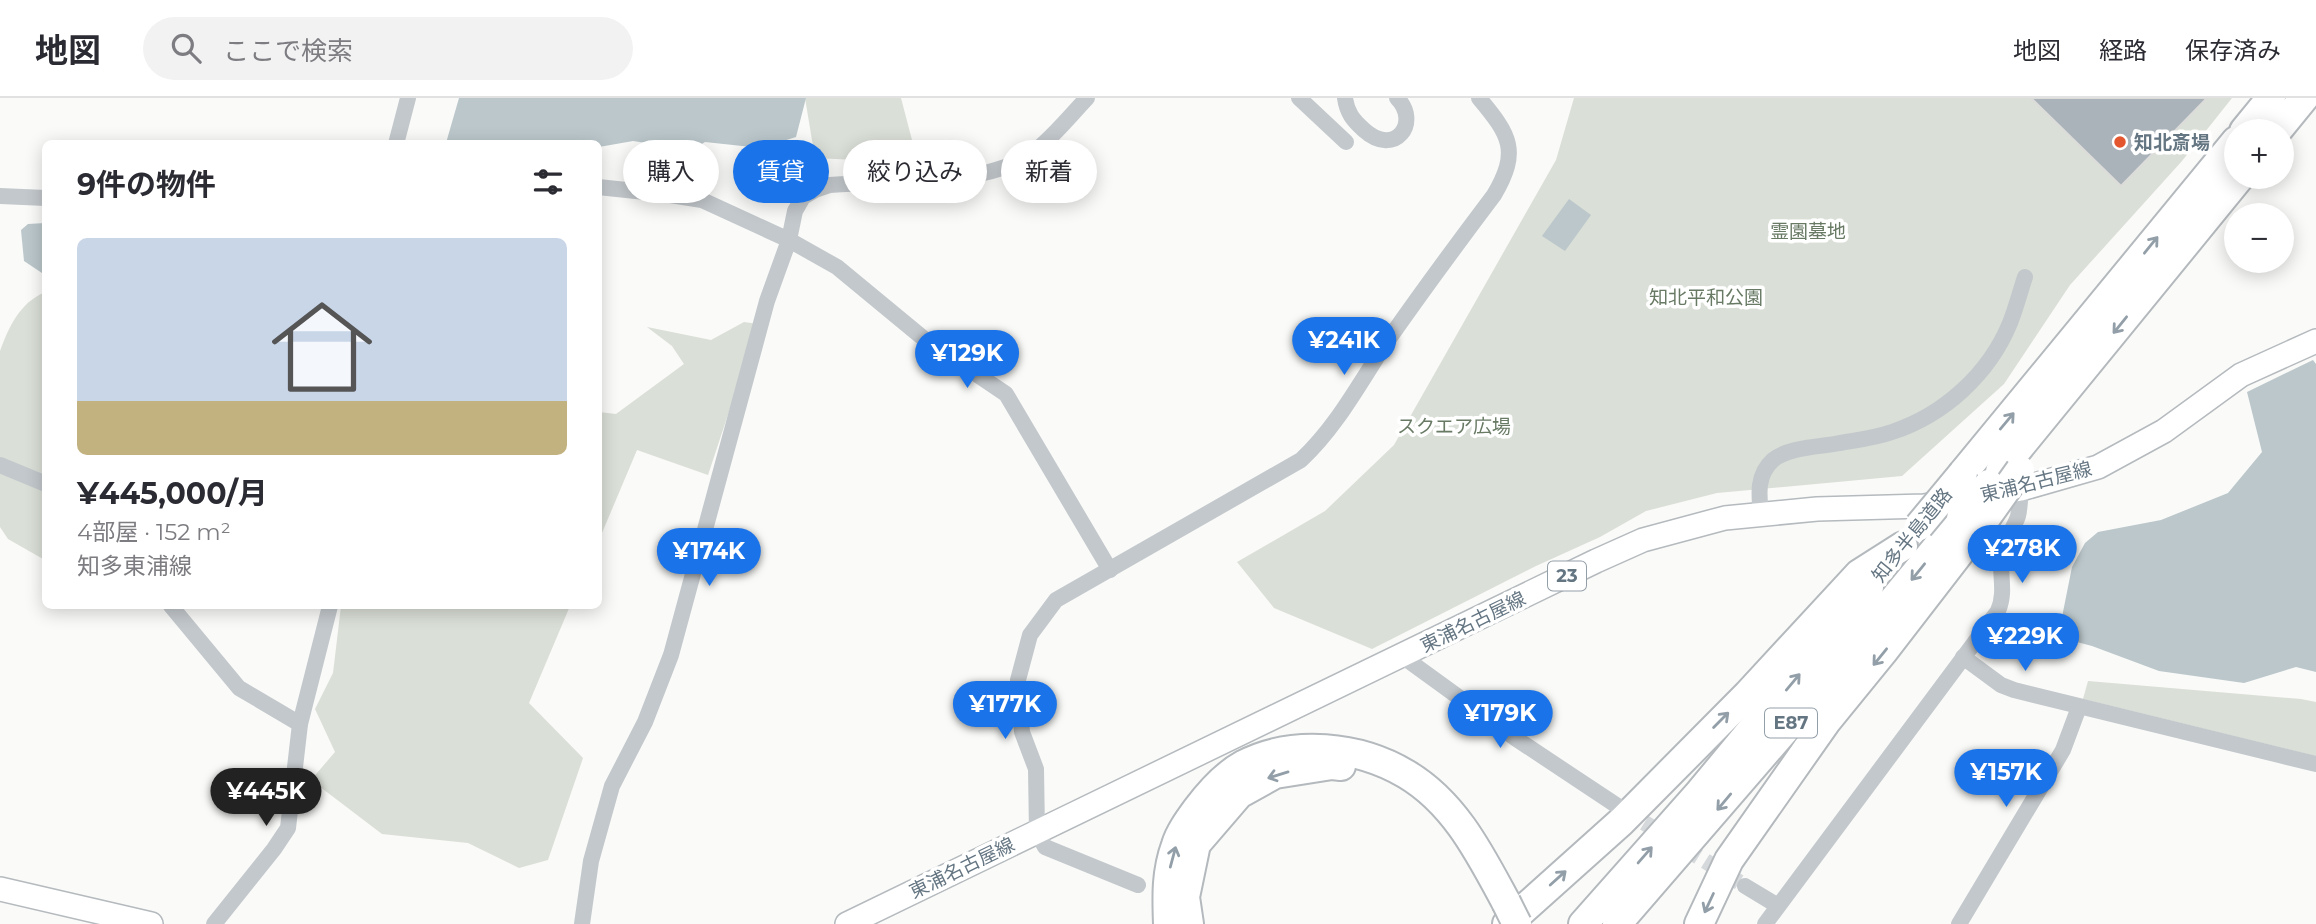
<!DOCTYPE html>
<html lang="ja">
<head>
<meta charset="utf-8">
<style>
  :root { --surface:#fff; --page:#f2f2f3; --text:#2b2b33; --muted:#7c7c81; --line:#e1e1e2; --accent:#1a73e8 }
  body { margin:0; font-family:Montserrat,"Noto Sans JP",sans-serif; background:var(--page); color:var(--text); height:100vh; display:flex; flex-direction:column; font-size:26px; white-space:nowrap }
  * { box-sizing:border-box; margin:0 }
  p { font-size:23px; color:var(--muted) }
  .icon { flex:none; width:38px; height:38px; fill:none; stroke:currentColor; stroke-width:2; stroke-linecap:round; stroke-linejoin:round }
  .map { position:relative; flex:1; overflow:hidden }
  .details { position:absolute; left:42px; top:42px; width:560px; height:469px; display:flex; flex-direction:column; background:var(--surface); border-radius:10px; box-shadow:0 4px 18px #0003 }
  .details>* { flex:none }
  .guide { position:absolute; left:623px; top:42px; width:665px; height:63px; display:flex; gap:14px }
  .fabs { position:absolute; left:2224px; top:21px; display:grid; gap:14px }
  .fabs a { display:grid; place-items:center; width:70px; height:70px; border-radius:50%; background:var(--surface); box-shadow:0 4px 18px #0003; font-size:35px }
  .price { position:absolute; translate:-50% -60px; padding:0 16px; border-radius:24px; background:var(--accent); color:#fff; font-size:23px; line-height:46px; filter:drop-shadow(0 2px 4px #0008) }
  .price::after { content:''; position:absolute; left:50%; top:42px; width:21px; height:16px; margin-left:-10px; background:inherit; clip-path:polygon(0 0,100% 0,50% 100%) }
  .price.on { background:#222; color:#fff }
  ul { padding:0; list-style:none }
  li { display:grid; align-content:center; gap:14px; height:371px; padding:0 35px }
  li+li { border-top:2px solid var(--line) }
  li span { display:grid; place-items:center; height:217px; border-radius:10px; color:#555 }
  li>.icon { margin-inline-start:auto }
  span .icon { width:126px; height:126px; fill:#fffc; stroke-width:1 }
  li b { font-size:30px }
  h2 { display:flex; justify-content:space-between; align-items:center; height:84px; padding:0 35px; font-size:30px }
  .tag { padding:0 24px; border-radius:32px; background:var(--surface); box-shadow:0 4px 18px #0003; font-size:24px; line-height:63px }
  .tag.on { background:var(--accent); color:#fff }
  header { display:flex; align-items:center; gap:42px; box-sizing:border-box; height:98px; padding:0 35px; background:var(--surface); border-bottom:2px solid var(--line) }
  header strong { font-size:33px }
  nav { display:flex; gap:38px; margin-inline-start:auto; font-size:24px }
  .search { width:490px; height:63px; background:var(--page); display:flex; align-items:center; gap:18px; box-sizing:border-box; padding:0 24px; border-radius:38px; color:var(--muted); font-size:26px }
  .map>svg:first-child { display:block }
  .green { fill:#dadfd7 }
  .water { fill:#bbc7cb }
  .building { fill:#aab3b9; stroke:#dcdcda; stroke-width:2 }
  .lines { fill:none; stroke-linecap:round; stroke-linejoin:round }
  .street-tunnel { stroke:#d5d9db; stroke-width:16; stroke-dasharray:16 8; stroke-linecap:butt }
  .primary-casing { stroke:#b5babe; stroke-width:26 }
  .highway-casing { stroke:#b4b9bd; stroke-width:32 }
  .street { stroke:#c3c8cc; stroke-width:16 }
  .primary { stroke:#fff; stroke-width:23 }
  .highway { stroke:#fff; stroke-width:28 }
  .highway-bridge-casing { stroke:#b4b9bd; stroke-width:32; stroke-linecap:butt }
  .highway-bridge { stroke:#fff; stroke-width:28 }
  .oneway { stroke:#939fa8 }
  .poi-dot { fill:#e4572e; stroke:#fff; stroke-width:2.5 }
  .labels { text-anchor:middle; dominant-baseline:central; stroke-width:7; stroke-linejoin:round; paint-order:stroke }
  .shield { fill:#fff; stroke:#939fa8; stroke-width:2 }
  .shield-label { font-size:18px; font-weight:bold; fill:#657683 }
  .poi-label { font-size:19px; font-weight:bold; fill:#657683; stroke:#fff; text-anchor:start }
  .park-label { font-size:19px; fill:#687a64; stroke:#fff }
  .street-label { font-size:19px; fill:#657683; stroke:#fff }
</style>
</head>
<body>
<header>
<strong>地図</strong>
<div class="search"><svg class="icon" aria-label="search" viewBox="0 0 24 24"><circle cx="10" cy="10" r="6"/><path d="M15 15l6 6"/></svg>ここで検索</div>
<nav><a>地図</a><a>経路</a><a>保存済み</a></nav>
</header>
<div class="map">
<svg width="2316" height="826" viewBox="0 0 2316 826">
  <rect width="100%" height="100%" fill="#fafaf8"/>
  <!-- green -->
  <g class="green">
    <path d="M805,0H901L918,65L815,60Z"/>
    <path d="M1574,0H2232L2182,63L2070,187L2004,286L1902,378L1717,395L1646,413L1600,439L1536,468L1372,551L1274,510L1237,464L1325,413L1394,347L1556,62Z"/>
    <path d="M45,194V461H43L8,441L0,429V253C9,228 20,205 45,194Z"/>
    <path d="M744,224L758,226L708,377L637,352L599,442V314L616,316L684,266L672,248L647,229L711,242Z"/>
    <path d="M341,508H570L529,605L583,660L548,762L519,770L468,745L382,736L311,682L335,654L315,611L333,575Z"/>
    <path d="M2088,583L2301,601L2316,604V658L2083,601Z"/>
  </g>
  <!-- water -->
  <g class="water">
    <path d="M459,0H806L796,39L761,50L705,44L692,52L633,43L599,49L598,46L446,45Z"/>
    <path d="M1569,101L1591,117L1565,153L1542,138Z"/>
    <path d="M45,125H46L45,177L24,163L21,132L28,126Z"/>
    <path d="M2313,262L2316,266V574L2296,569L2244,585L2159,573L2092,548L2058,539L2072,469L2085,445L2098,434L2161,422L2228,395L2262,354L2247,294Z"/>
  </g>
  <!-- building -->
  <path class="building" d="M2031,0H2207L2121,88Z"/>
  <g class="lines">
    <!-- street-tunnel -->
    <path class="street-tunnel" d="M1624,712L1745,788"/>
    <!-- primary casing -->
    <g class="primary-casing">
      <g id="primary">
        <path d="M1994,396L2021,391L2098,369L2164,333L2241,277L2316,243"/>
        <path d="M0,791L151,826"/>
        <path d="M847,826L1596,463L1643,442L1725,420L1817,411L1924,408L1946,404"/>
      </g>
    </g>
    <!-- highway casing -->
    <g class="highway-casing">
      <g id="highway">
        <path d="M2244,33L2271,0"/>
        <path d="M2277,33L2304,0"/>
        <path d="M2000,373L2240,79"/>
        <path d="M1963,375L2236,43"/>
        <path d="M1168,826C1167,799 1166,774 1176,747C1180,734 1189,722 1197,711C1209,695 1225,677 1243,667C1293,641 1359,648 1406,676C1455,705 1480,756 1506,804"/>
        <path d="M1189,826L1185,799L1196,746L1239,696L1275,676L1332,667L1341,668"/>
        <path d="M1507,826L1622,723L1748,596L1859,476L1903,448"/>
        <path d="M1583,826L1700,694L1869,490"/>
        <path d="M1617,826L1821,590L1961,420"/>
        <path d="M1699,826L1729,762L1826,624L1883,554L1981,427"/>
      </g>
    </g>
    <!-- street -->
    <g class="street">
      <path d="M1299,0L1346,44"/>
      <path d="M1345,0C1347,15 1353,22 1364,32C1395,60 1421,24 1397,0"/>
      <path d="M396,46L408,0"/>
      <path d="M598,89L664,96L702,102L789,142L837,169L923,240L1006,296L1110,472"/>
      <path d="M0,98L46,100"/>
      <path d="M0,367L46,386"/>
      <path d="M1761,417C1759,398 1756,377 1773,362C1789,349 1820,349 1840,345C1857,342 1875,340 1892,334C1944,317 1989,276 2010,225C2016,210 2020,194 2025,179"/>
      <path d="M171,508L239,590L300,626"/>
      <path d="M1402,558L1515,640L1622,711"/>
      <path d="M1963,559L2001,587L2014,592L2316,666"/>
      <path d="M1138,787L1045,749L1037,734L1036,671L1022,634L1018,582L1030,537L1056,502L1301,362C1337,328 1359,286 1386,245C1421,195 1457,146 1494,97C1520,53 1510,37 1479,0"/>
      <path d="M1745,788L1778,808"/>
      <path d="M214,826L274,751L288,730L300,626L330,508"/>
      <path d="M582,826L591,763L612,688L645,624L671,557L767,203L789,142L795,113L803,99L815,92L830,87C886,83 989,89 1034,54C1054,38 1070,18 1087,0"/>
      <path d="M1765,826L1998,513C2007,492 1998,474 2002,453C2005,440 2014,431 2018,418C2020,410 2020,400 2021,391"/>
      <path d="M1959,826L2063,652L2079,609"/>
    </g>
    <!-- primary -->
    <use href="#primary" class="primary"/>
    <!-- highway -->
    <use href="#highway" class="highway"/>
    <!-- highway-bridge casing -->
    <g class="highway-bridge-casing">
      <g id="highway-bridge">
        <path d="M1961,420L1989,386"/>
        <path d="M1981,427L2020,372"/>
        <path d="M1919,428L1963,375"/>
        <path d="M1506,804L1517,826"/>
      </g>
    </g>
    <!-- highway-bridge -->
    <use href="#highway-bridge" class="highway-bridge"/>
  </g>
  <!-- one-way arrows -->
  <defs><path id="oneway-shaft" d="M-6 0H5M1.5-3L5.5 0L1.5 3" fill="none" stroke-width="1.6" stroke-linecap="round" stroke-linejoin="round" transform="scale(1.75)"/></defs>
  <g class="oneway">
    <use href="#oneway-shaft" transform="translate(2151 147) rotate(-51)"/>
    <use href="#oneway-shaft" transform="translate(2120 227) rotate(129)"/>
    <use href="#oneway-shaft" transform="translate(2007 323) rotate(-50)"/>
    <use href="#oneway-shaft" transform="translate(1918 474) rotate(129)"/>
    <use href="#oneway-shaft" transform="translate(1880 559) rotate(129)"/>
    <use href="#oneway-shaft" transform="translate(1793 584) rotate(-50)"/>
    <use href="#oneway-shaft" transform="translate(1721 622) rotate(-45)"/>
    <use href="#oneway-shaft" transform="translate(1278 677) rotate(163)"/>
    <use href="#oneway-shaft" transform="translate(1724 704) rotate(130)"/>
    <use href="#oneway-shaft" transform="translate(1645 757) rotate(-49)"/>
    <use href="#oneway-shaft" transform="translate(1173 759) rotate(-75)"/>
    <use href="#oneway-shaft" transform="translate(1558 780) rotate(-42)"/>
    <use href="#oneway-shaft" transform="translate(1709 805) rotate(115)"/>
  </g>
  <!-- markers -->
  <circle class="poi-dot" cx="2120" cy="44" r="7"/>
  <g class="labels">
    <!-- shield labels -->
    <g class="shield">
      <rect x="1548" y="463.5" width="38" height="29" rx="5"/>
      <rect x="1765" y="610.5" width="52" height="29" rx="5"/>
    </g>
    <g class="shield-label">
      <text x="1567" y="478">23</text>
      <text x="1791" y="625">E87</text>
    </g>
    <!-- poi labels -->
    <g class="poi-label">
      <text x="2134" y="44">知北斎場</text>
    </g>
    <!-- park labels -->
    <g class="park-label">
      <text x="1808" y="133">霊園墓地</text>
      <text x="1706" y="199">知北平和公園</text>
      <text x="1454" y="328">スクエア広場</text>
    </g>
    <!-- street labels -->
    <g class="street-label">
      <text transform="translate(2036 384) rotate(-14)">東浦名古屋線</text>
      <text transform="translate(1912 437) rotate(-51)">知多半島道路</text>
      <text transform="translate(1473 524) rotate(-26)">東浦名古屋線</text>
      <text transform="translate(962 770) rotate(-26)">東浦名古屋線</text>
    </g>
  </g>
</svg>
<div class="fabs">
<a>+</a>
<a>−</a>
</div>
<b class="price" style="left:1344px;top:279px">¥241K</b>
<b class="price" style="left:967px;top:292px">¥129K</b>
<b class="price" style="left:2022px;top:487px">¥278K</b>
<b class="price" style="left:709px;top:490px">¥174K</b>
<b class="price" style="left:2025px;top:575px">¥229K</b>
<b class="price" style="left:1005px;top:643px">¥177K</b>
<b class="price" style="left:1500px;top:652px">¥179K</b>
<b class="price" style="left:2006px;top:711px">¥157K</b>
<b class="price on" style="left:266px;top:730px">¥445K</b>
<div class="guide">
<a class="tag">購入</a>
<a class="tag on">賃貸</a>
<a class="tag">絞り込み</a>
<a class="tag">新着</a>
</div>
<section class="details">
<h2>9件の物件<svg class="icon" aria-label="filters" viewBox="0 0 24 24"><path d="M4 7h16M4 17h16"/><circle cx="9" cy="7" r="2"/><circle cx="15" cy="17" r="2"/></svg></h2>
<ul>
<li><span style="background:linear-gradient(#c9d6e8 75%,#c2b280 0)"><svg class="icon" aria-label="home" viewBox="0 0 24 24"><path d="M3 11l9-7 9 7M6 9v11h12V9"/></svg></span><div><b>¥445,000/月</b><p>4部屋 · 152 m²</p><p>知多東浦線</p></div></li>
</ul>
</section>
</div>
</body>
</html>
